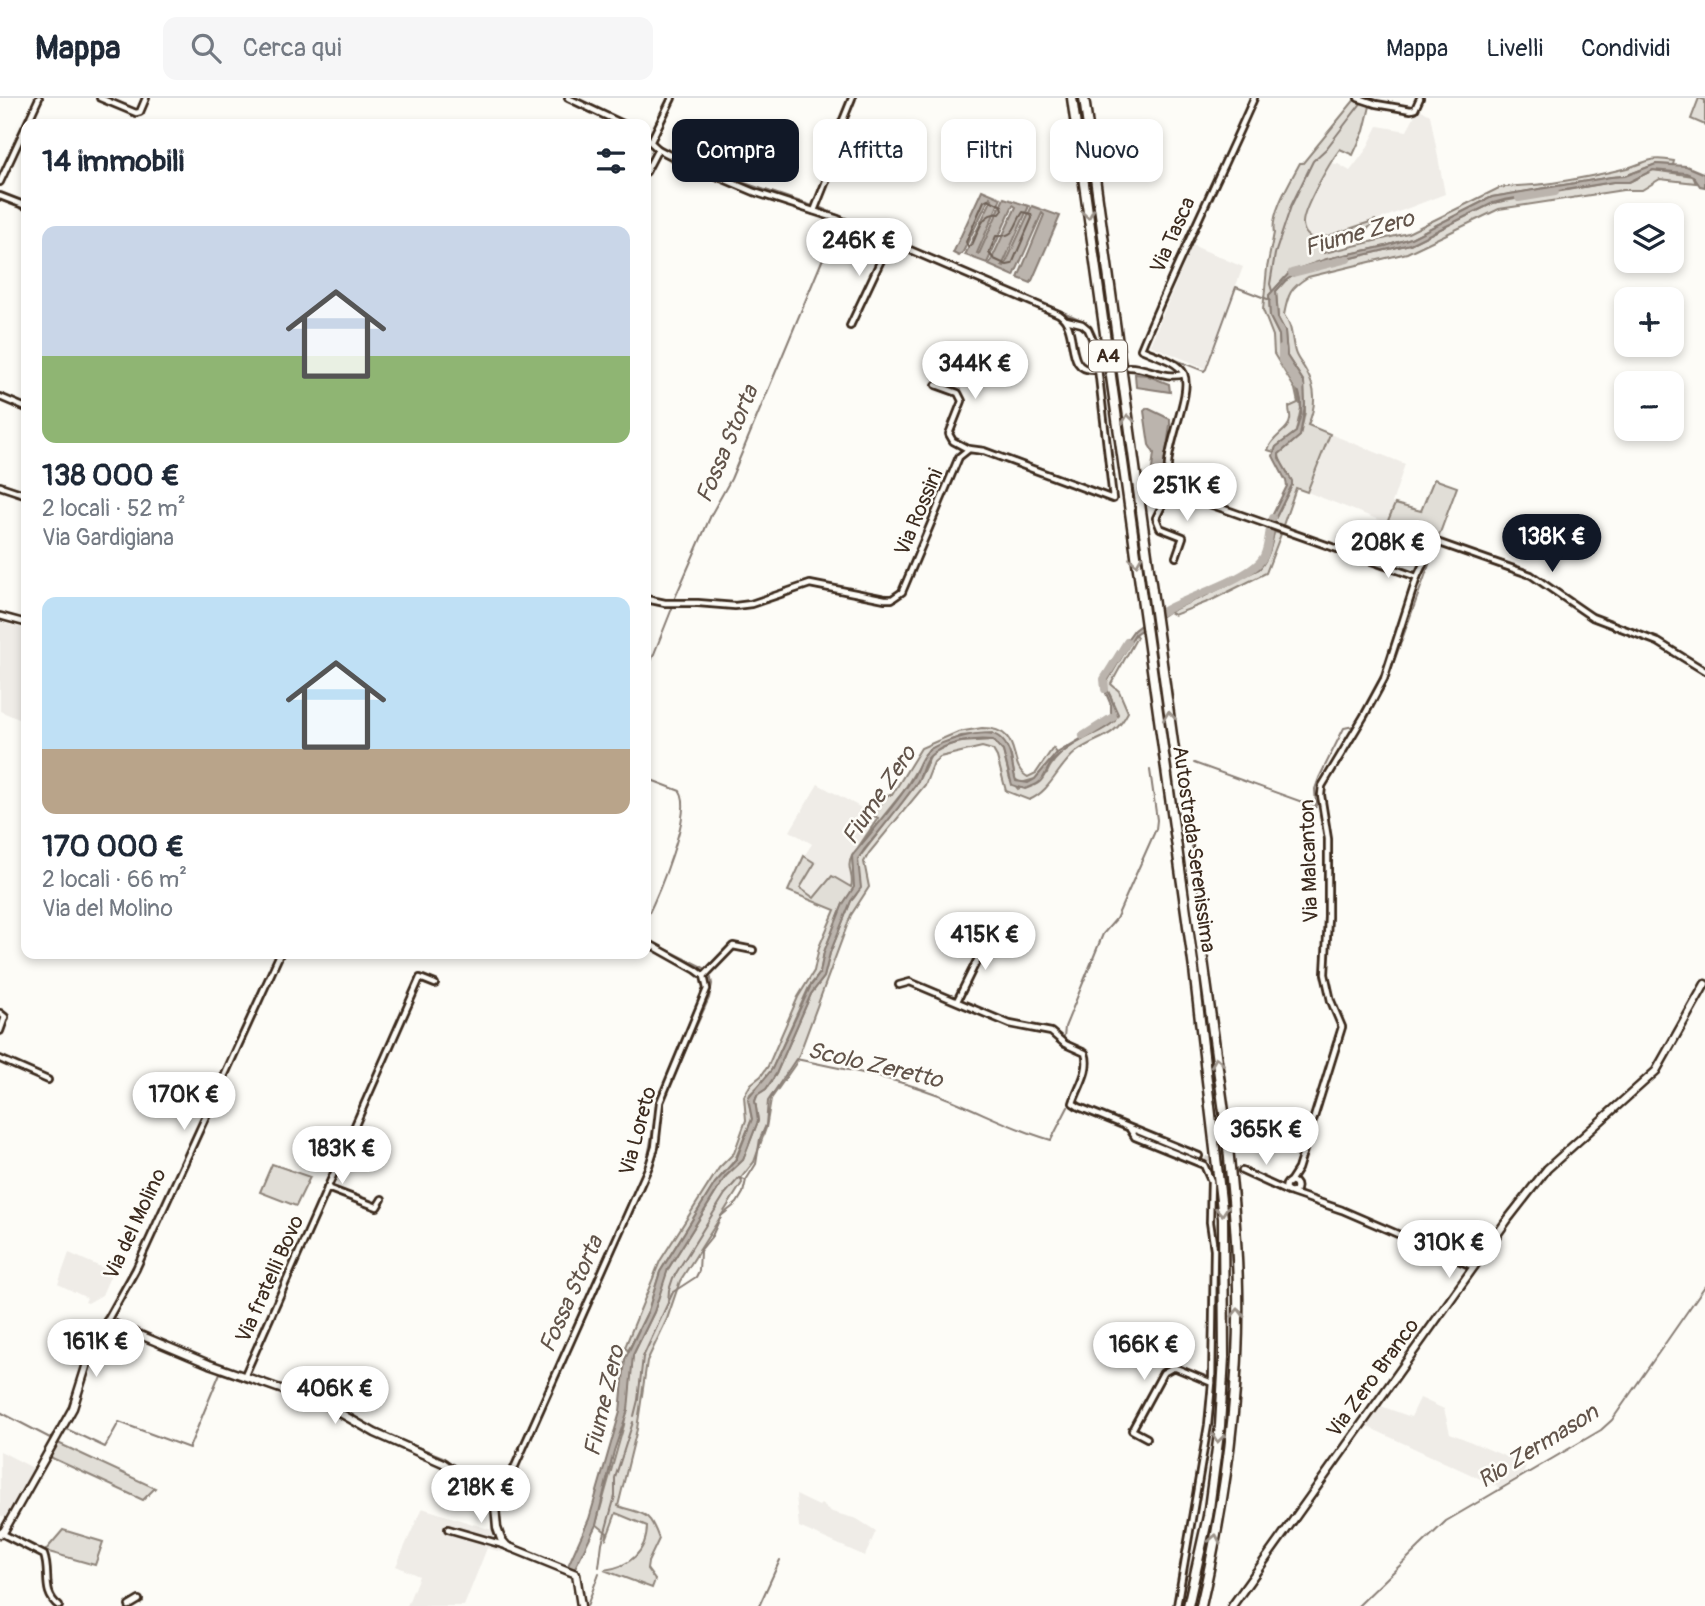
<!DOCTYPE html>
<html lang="it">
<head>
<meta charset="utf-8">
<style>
  :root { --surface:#fff; --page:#f6f6f7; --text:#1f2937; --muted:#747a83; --line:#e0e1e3; --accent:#111827 }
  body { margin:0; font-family:Pangolin,sans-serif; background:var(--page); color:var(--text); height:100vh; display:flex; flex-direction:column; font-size:26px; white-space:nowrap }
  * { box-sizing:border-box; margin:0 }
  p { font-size:23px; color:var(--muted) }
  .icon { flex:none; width:38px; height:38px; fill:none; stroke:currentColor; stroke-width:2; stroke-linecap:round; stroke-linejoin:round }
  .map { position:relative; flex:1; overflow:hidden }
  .side { position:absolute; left:21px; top:21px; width:630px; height:840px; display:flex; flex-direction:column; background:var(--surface); border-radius:14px; box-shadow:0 4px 10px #0003 }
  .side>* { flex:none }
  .hud { position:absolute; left:672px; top:21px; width:665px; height:63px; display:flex; gap:14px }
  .fabs { position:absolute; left:1614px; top:105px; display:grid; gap:14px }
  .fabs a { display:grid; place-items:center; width:70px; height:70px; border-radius:14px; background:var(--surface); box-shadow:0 4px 10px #0003; font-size:35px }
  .price { position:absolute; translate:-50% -60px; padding:0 16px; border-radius:24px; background:#fff; color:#222; font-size:23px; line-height:46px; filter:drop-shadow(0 2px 4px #0008) }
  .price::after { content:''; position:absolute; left:50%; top:42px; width:21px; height:16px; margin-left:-10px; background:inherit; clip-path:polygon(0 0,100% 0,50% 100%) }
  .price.on { background:var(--accent); color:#fff }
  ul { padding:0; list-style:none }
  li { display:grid; align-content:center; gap:14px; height:371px; padding:0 21px }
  li span { display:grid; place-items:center; height:217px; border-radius:14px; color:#555 }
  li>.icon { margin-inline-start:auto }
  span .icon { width:126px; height:126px; fill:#fffc; stroke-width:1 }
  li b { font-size:30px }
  h2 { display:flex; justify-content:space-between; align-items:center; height:84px; padding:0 21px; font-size:30px }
  .tag { padding:0 24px; border-radius:14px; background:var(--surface); box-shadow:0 4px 10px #0003; font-size:24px; line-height:63px }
  .tag.on { background:var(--accent); color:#fff }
  header { display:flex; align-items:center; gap:42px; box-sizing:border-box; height:98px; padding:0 35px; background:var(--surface); border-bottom:2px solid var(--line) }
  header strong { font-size:33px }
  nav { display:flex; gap:38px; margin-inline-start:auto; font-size:24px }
  .search { width:490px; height:63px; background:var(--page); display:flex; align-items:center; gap:18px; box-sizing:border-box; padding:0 24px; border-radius:14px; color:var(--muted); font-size:26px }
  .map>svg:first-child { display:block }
  .built { fill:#efece7 }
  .green { fill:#e1ded7; stroke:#8e847a; stroke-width:2 }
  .water { fill:#bbb4ad; stroke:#887d74; stroke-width:2 }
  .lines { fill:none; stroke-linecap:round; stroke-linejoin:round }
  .shore { stroke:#6e6157; stroke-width:2 }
  .stream { stroke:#887d74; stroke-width:2 }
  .river { stroke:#bbb4ad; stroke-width:8 }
  .street-tunnel { stroke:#d6d2cc; stroke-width:4.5; stroke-dasharray:4.5 2; stroke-linecap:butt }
  .street-casing { stroke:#3b2a1e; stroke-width:10 }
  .secondary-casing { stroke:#3b2a1e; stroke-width:11 }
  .highway-casing { stroke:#3b2a1e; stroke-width:13 }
  .street { stroke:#fdfcf7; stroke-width:4.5 }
  .secondary { stroke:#fdfcf7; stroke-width:6 }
  .highway { stroke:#fdfcf7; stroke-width:8 }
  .oneway { stroke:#9c938a }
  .labels { text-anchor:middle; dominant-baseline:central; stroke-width:5; stroke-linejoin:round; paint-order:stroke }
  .shield { fill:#fdfcf7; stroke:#75695f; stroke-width:2 }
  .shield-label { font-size:19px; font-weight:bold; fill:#3b2a1e }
  .street-label { font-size:21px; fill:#3b2a1e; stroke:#fdfcf7 }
  .water-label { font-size:23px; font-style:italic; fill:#615349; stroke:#fdfcf7 }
</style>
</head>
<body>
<header>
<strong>Mappa</strong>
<div class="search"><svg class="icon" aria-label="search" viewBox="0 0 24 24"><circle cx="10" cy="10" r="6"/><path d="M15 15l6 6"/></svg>Cerca qui</div>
<nav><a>Mappa</a><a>Livelli</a><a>Condividi</a></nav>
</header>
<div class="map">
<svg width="1705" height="1508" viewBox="0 0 1705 1508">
  <rect width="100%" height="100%" fill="#fdfcf7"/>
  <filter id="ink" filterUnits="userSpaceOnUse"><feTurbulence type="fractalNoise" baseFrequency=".0143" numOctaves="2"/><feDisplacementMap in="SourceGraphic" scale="14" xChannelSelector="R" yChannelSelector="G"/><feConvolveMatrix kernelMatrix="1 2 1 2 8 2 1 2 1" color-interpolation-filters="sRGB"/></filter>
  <g filter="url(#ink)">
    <!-- built -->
    <g class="built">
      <path d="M1418,10L1430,17L1445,96L1362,128L1316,142L1307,138L1303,129L1304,120L1321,78L1330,65L1338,66L1350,73L1366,52L1378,28L1407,33Z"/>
      <path d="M1192,147L1243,169L1205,270L1150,247Z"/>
      <path d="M1330,336L1405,366L1392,405L1395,406L1387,425L1307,394Z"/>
      <path d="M0,524L26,531V624L0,613Z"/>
      <path d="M818,686L878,719L849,762V771L853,783L851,789L832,778L815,800L800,790L814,766L804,758L812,746L790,733Z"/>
      <path d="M69,1155L112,1174L102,1197L88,1205L85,1204L87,1200L58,1186Z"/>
      <path d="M1420,1300L1444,1311L1450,1335L1526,1367L1523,1376L1500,1390L1364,1327L1378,1307L1411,1319Z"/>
      <path d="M0,1353L35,1371L7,1420L0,1417Z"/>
      <path d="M796,1397L819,1408L821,1406L832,1414L857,1421L876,1433L865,1458L799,1429Z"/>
      <path d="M422,1410L492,1432L495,1443L504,1452L502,1454L487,1450L464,1508H407L419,1478L396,1468Z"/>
    </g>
    <!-- green -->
    <g class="green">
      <path d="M1356,0H1372L1364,33L1353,57L1340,51C1330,64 1302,112 1303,126C1304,136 1309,139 1316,142L1376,122L1361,138L1323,150L1324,155L1408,135L1499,90C1517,87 1534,88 1552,85C1577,81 1603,76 1627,70C1648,64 1649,58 1674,63L1673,67L1656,66L1625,78L1611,79L1492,99L1411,140L1386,148L1327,161L1291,173L1269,197L1270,219L1279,237L1280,256L1295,280L1301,310L1296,334L1276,349L1274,354L1268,352C1272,338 1289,333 1290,322C1291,318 1289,314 1289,309L1298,305L1295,291L1274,256L1273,238L1263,212L1267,170L1274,135C1270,116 1291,82 1300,65H1303Z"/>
      <path d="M1699,0L1705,2V27L1691,21Z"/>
      <path d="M1653,72L1693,78L1696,85L1660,81L1642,92H1623L1499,111L1407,155L1308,179C1290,190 1288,196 1284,217C1293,229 1291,240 1295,254C1297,261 1303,267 1306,273C1317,292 1316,308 1308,327L1330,336L1307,394L1296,390L1282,430L1273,425L1292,387C1291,375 1279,367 1279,356L1300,338L1305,314L1304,284L1287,258L1285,233L1278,220L1276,193L1285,183L1302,172L1410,146L1493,105L1613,84H1629Z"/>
      <path d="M1434,381L1457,389L1437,443L1429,442L1387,425L1395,406L1421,413Z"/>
      <path d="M1274,434L1281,436L1266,475L1210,503L1174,517L1169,514L1259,471C1269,460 1271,448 1274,434Z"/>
      <path d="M1135,536L1137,539L1111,586L1119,593L1128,614C1114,642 1097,638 1076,654C1058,668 1051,693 1029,702L1006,693L997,659L993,652L982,649L940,659L934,664L925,687L869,755L864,764L869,789L851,817L796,965L771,1001L766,1030L754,1064L741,1080L742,1085L680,1183L667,1221L647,1263L637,1331L618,1408C644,1417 649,1412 659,1441L648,1464L647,1471L655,1482L652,1490L604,1472C629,1469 647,1454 647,1428L616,1415L606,1442L607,1435L596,1426L624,1327L633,1257L654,1214L662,1186L668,1171L726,1078L743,1062L758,1023L755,1003L758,996L766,991L776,976L811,896L824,879L830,855L851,803C865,790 857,777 858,761L918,684L931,656L948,647L962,644L993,642L1003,653L1010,681L1018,691L1047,675C1058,647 1093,640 1115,623L1112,601L1105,587Z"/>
      <path d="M982,630C1025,630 1006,668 1028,679L1036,675L1053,650L1057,655L1035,681L1021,685L1015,681L1011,658L992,635L961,638L928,652L903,694L857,751L878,720L872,717L888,697H892L921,650L958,634Z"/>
      <path d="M804,758L815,765L800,790L814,800L832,778L851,789C855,778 845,770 852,758L855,789L843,806L824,854L820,875L809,889L772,971L766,981L750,996L748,1001L752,1021L735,1062L715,1085L669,1159L660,1174L648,1213L628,1253L625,1249L660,1163L719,1070L734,1055L746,1022L744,998L751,986L761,978L768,968L798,899L814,873L819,849L835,812L788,793Z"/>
      <path d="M272,1066L310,1079L296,1108L260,1094Z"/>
      <path d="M58,1345L155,1390L143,1402L50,1359Z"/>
      <path d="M63,1432L103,1444L95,1467L45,1453Z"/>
    </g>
    <!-- water -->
    <g class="water">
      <path d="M1656,66L1686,68L1705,76V89L1700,88L1693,78L1686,75L1653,72L1629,84H1613L1504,102L1493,105L1410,146L1302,172L1285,183L1276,193L1278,220L1285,233L1287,258L1304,284L1305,307L1300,338L1279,356V360L1292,383V387L1273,425L1269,424L1287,388L1286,383L1273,358L1276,349L1296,334L1301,316V302L1295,280L1280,256L1279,237L1270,219L1269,197L1291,173L1327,161L1386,148L1411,140L1492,99L1611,79L1625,78Z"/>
      <path d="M982,92L1001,100L977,155L979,156L1004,100L1029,108L1002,168L1004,169L1032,108L1060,118L1031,185L1018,180L1044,117L1042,115L1014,178L989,167L1016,109L1013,107L987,165L965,157L992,101L990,99L963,154L959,158L953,155Z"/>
      <path d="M1135,276L1146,277L1169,286L1170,294L1136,289Z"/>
      <path d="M1147,310L1170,321V327L1164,370L1154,380L1152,371L1154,355L1149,347L1144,313Z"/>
      <path d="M1269,432L1274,434C1271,448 1269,460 1259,471L1201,500L1176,509L1135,536L1105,587L1118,616C1111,633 1088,636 1073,647C1066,652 1057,658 1051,665C1041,681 1046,684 1025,691L1012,687L1003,653L993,642C974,640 945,644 930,658C922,665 922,679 915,687C899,710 881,731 864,752L858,761L861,790L851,803L830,855L824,879L811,896L776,976L766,991L757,997L755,1003L758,1023L743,1062L726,1078L668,1171L654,1214L633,1257L628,1312L614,1353L596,1427L574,1472L567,1470L589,1421L620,1314L625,1261L648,1213L660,1174L715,1085L736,1062L752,1021L748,1001L772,971L810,889L820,875L824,854L843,806L854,789L852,758C872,733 895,708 912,681C918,672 919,660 928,653C939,643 987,629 999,639C1013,650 1011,668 1016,683L1028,685L1035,681L1057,655L1104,627L1111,620V607L1102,586L1126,543L1134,532L1147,522L1169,509L1212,493L1258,468L1265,457Z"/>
    </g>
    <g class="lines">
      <!-- shore -->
      <g class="shore">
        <path d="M988,101L1002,108L1003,112L1000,116C982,113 979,133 972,147L968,149L966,144L984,103Z"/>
        <path d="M1023,114L1031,116L1032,120L1012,166L1007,167L994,161L989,155L996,138C1017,139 1013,128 1023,114Z"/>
      </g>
      <!-- stream -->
      <g class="stream">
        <path d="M578,2L584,4"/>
        <path d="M588,6L631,26"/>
        <path d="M684,59L727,79L810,107"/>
        <path d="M821,110L1084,223"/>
        <path d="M1272,193L1270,186L1275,156L1291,108L1313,63L1326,51L1362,4"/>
        <path d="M1148,251L1204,273L1206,271L1236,189L1270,202"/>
        <path d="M674,502L712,415L731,381L824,158L834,127"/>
        <path d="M646,576L673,508"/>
        <path d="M1379,597L1392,569L1430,464"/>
        <path d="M1194,665L1316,709L1315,691L1319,680L1344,630L1354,628L1373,595"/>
        <path d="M646,680L680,693C694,713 657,799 646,821"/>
        <path d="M646,841L704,870"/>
        <path d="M1064,939L1065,929L1103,836L1116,821L1156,731L1157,722L1150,672"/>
        <path d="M668,1205L669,1192L673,1180L725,1096L739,1080L745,1082"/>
        <path d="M0,1314L50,1340L60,1328L105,1349L119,1324L189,1350L220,1275L320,1308L373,1337"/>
        <path d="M634,1318L638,1302L643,1259L673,1194L696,1179L699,1173L700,1153L712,1138L721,1118L737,1105L743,1095L746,1082L756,1066L760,1041L766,1027L768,1003L796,961C843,971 891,979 936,996C975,1010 1011,1031 1051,1042L1068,1009"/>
        <path d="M375,1332L443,1359L497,1400L647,1064L660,993L669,989L709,900L712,886L710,876"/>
        <path d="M599,1469L602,1445L615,1398V1380L633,1324"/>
        <path d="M587,1508L599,1475"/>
        <path d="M759,1508L780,1462"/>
        <path d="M1358,1508L1446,1423L1601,1332L1612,1322L1705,1188"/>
      </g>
      <!-- river -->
      <g class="river">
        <path d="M1519,100L1555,94"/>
        <path d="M1292,175L1347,161"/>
        <path d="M1282,251V262L1300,289"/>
        <path d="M1160,515C1182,500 1253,481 1264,458C1269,447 1269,432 1272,420"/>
        <path d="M1105,591L1104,581L1127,544"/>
        <path d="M1083,638L1113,619"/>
      </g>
      <!-- street-tunnel -->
      <path class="street-tunnel" d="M1199,1058L1242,1073"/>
      <!-- street casing -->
      <g class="street-casing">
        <g id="street">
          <path d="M100,0L136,15L140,14L146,0"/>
          <path d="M568,0L623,26"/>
          <path d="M1254,0C1217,84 1176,166 1141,251C1154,257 1178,263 1184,276C1194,299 1154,367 1173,389C1176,393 1182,395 1187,398L1417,479L1384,581L1364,618L1322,688L1321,697L1328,741V819L1325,876L1331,903L1342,929L1298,1071L1289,1085"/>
          <path d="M1358,0L1376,6L1411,12L1415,11L1420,0"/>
          <path d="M27,26L39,0"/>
          <path d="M646,40L658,51L683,64L754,94L838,121L1059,216C1081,231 1062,274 1096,272"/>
          <path d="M651,43L672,0"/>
          <path d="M646,74L658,51"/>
          <path d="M0,84L26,28"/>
          <path d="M0,98L26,108"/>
          <path d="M814,113L830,73L839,32L852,0"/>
          <path d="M850,228L890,143"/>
          <path d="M1129,269C1148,269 1166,282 1184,276"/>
          <path d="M936,287L958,295L962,303L949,336L953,343L968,351"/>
          <path d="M0,299L26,310"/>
          <path d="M1172,387L1156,420L1160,430L1183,439L1176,459"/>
          <path d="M0,388L24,396"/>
          <path d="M1417,479L1434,443L1531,477L1592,519L1658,544L1705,573"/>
          <path d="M646,501L665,505H698L735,508L751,506L810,486L885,501H892L902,494L959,359L969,351L984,353L1113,401L1098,270L1092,240L1088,231L1082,226L1066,222"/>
          <path d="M0,518L26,525"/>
          <path d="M704,878L733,848L753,852"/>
          <path d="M899,887L910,884L1010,926L1051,934L1065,946L1085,955C1091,972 1078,989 1073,1005L1079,1009L1199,1058"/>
          <path d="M957,903L991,834"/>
          <path d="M0,915L5,919L0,933"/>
          <path d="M0,961L48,982"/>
          <path d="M1130,1031L1135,1039L1204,1067L1211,1083L1210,1124L1214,1151L1212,1285L1208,1327L1177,1508"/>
          <path d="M1242,1073L1288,1094"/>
          <circle cx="1291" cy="1089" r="5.5"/>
          <path d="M327,1090L377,1109L382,1101"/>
          <path d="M1292,1095L1342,1112L1474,1169"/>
          <path d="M107,1223L136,1171L280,856"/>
          <path d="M244,1279L420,880L435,886"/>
          <path d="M1147,1340L1132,1332L1163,1275L1172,1270H1176L1212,1285"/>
          <path d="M495,1408L499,1404L649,1068L655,1049L660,1004L707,891L704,878L696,872L646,844"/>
          <path d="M448,1431L507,1448"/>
          <path d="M3,1434L5,1437L44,1457C51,1475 41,1495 59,1508"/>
          <path d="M129,1508L139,1502"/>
        </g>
      </g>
      <!-- secondary casing -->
      <g class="secondary-casing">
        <g id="secondary">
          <path d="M0,1436L4,1433L73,1310L91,1253L107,1223L209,1266L326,1307L375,1335L443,1365L485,1394L495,1408L497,1430L501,1441L507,1448L576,1476L581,1508"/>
          <path d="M1232,1508L1508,1121L1547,1071L1656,973L1705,886"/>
        </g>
      </g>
      <!-- highway casing -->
      <g class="highway-casing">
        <g id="highway">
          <path d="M1072,0L1194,871L1223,1120L1224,1259L1220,1328L1208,1418L1188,1508"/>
          <path d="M1084,0L1225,1021C1231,1078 1237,1134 1238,1191C1240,1298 1225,1404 1201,1508"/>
        </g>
      </g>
      <!-- street -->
      <use href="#street" class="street"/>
      <!-- secondary -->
      <use href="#secondary" class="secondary"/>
      <!-- highway -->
      <use href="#highway" class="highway"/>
    </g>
    <!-- one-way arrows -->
    <defs><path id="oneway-chevron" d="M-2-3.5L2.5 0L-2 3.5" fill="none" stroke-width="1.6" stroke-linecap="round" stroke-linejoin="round" transform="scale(1.75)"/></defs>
    <g class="oneway">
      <use href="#oneway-chevron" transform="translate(1088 116) rotate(82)"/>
      <use href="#oneway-chevron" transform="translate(1128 321) rotate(-98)"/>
      <use href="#oneway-chevron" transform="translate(1136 463) rotate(82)"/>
      <use href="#oneway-chevron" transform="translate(1169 618) rotate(-97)"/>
      <use href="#oneway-chevron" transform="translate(1217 964) rotate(-98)"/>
      <use href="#oneway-chevron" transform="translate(1222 1113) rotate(85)"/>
      <use href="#oneway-chevron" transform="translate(1238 1215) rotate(-89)"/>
      <use href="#oneway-chevron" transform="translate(1218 1340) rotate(97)"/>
      <use href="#oneway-chevron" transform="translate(1215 1441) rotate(-79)"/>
    </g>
  </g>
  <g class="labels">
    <!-- shield labels -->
    <rect class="shield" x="1089" y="242.5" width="38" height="31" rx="5"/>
    <g class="shield-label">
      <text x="1108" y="258">A4</text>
    </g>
    <!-- street labels -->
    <g class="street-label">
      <text transform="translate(1173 137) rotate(-66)">Via Tasca</text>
      <text transform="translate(919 414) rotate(-67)">Via Rossini</text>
      <text transform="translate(1194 751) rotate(82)">Autostrada Serenissima</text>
      <text transform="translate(1309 763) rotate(-92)">Via Malcanton</text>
      <text transform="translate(638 1033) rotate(-75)">Via Loreto</text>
      <text transform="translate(135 1126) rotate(-65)">Via del Molino</text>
      <text transform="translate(270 1181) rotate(-66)">Via fratelli Bovo</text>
      <text transform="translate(1373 1280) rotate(-54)">Via Zero Branco</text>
    </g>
    <!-- water labels -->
    <g class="water-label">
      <text transform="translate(1359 135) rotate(-16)">Fiume Zero</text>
      <text transform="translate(727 346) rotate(-67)">Fossa Storta</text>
      <text transform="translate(879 697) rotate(-56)">Fiume Zero</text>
      <text transform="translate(875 967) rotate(13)">Scolo Zeretto</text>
      <text transform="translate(571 1196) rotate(-66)">Fossa Storta</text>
      <text transform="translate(604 1303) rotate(-77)">Fiume Zero</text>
      <text transform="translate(1538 1348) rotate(-32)">Rio Zermason</text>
    </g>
  </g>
</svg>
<div class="fabs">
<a><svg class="icon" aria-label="layers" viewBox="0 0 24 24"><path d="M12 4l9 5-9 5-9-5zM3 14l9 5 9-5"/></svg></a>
<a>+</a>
<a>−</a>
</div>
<b class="price" style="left:859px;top:180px">246K €</b>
<b class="price" style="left:975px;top:303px">344K €</b>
<b class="price" style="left:1187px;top:425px">251K €</b>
<b class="price on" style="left:1552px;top:476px">138K €</b>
<b class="price" style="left:1388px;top:482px">208K €</b>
<b class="price" style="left:985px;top:874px">415K €</b>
<b class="price" style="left:184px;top:1034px">170K €</b>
<b class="price" style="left:1266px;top:1069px">365K €</b>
<b class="price" style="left:342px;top:1088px">183K €</b>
<b class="price" style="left:1449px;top:1182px">310K €</b>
<b class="price" style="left:96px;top:1281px">161K €</b>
<b class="price" style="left:1144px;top:1284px">166K €</b>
<b class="price" style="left:335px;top:1328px">406K €</b>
<b class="price" style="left:481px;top:1427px">218K €</b>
<div class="hud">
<a class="tag on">Compra</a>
<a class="tag">Affitta</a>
<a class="tag">Filtri</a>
<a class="tag">Nuovo</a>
</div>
<section class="side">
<h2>14 immobili<svg class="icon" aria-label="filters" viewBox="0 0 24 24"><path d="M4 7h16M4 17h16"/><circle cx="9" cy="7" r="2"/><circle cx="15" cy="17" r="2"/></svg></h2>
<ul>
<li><span style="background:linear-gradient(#c9d6e8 60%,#8fb573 0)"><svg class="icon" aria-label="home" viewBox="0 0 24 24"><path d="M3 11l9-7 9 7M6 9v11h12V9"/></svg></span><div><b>138 000 €</b><p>2 locali · 52 m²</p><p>Via Gardigiana</p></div></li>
<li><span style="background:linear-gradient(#bfe0f5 70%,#b9a48a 0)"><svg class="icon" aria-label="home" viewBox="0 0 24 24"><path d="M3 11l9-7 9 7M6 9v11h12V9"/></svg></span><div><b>170 000 €</b><p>2 locali · 66 m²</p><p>Via del Molino</p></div></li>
</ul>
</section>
</div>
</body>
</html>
